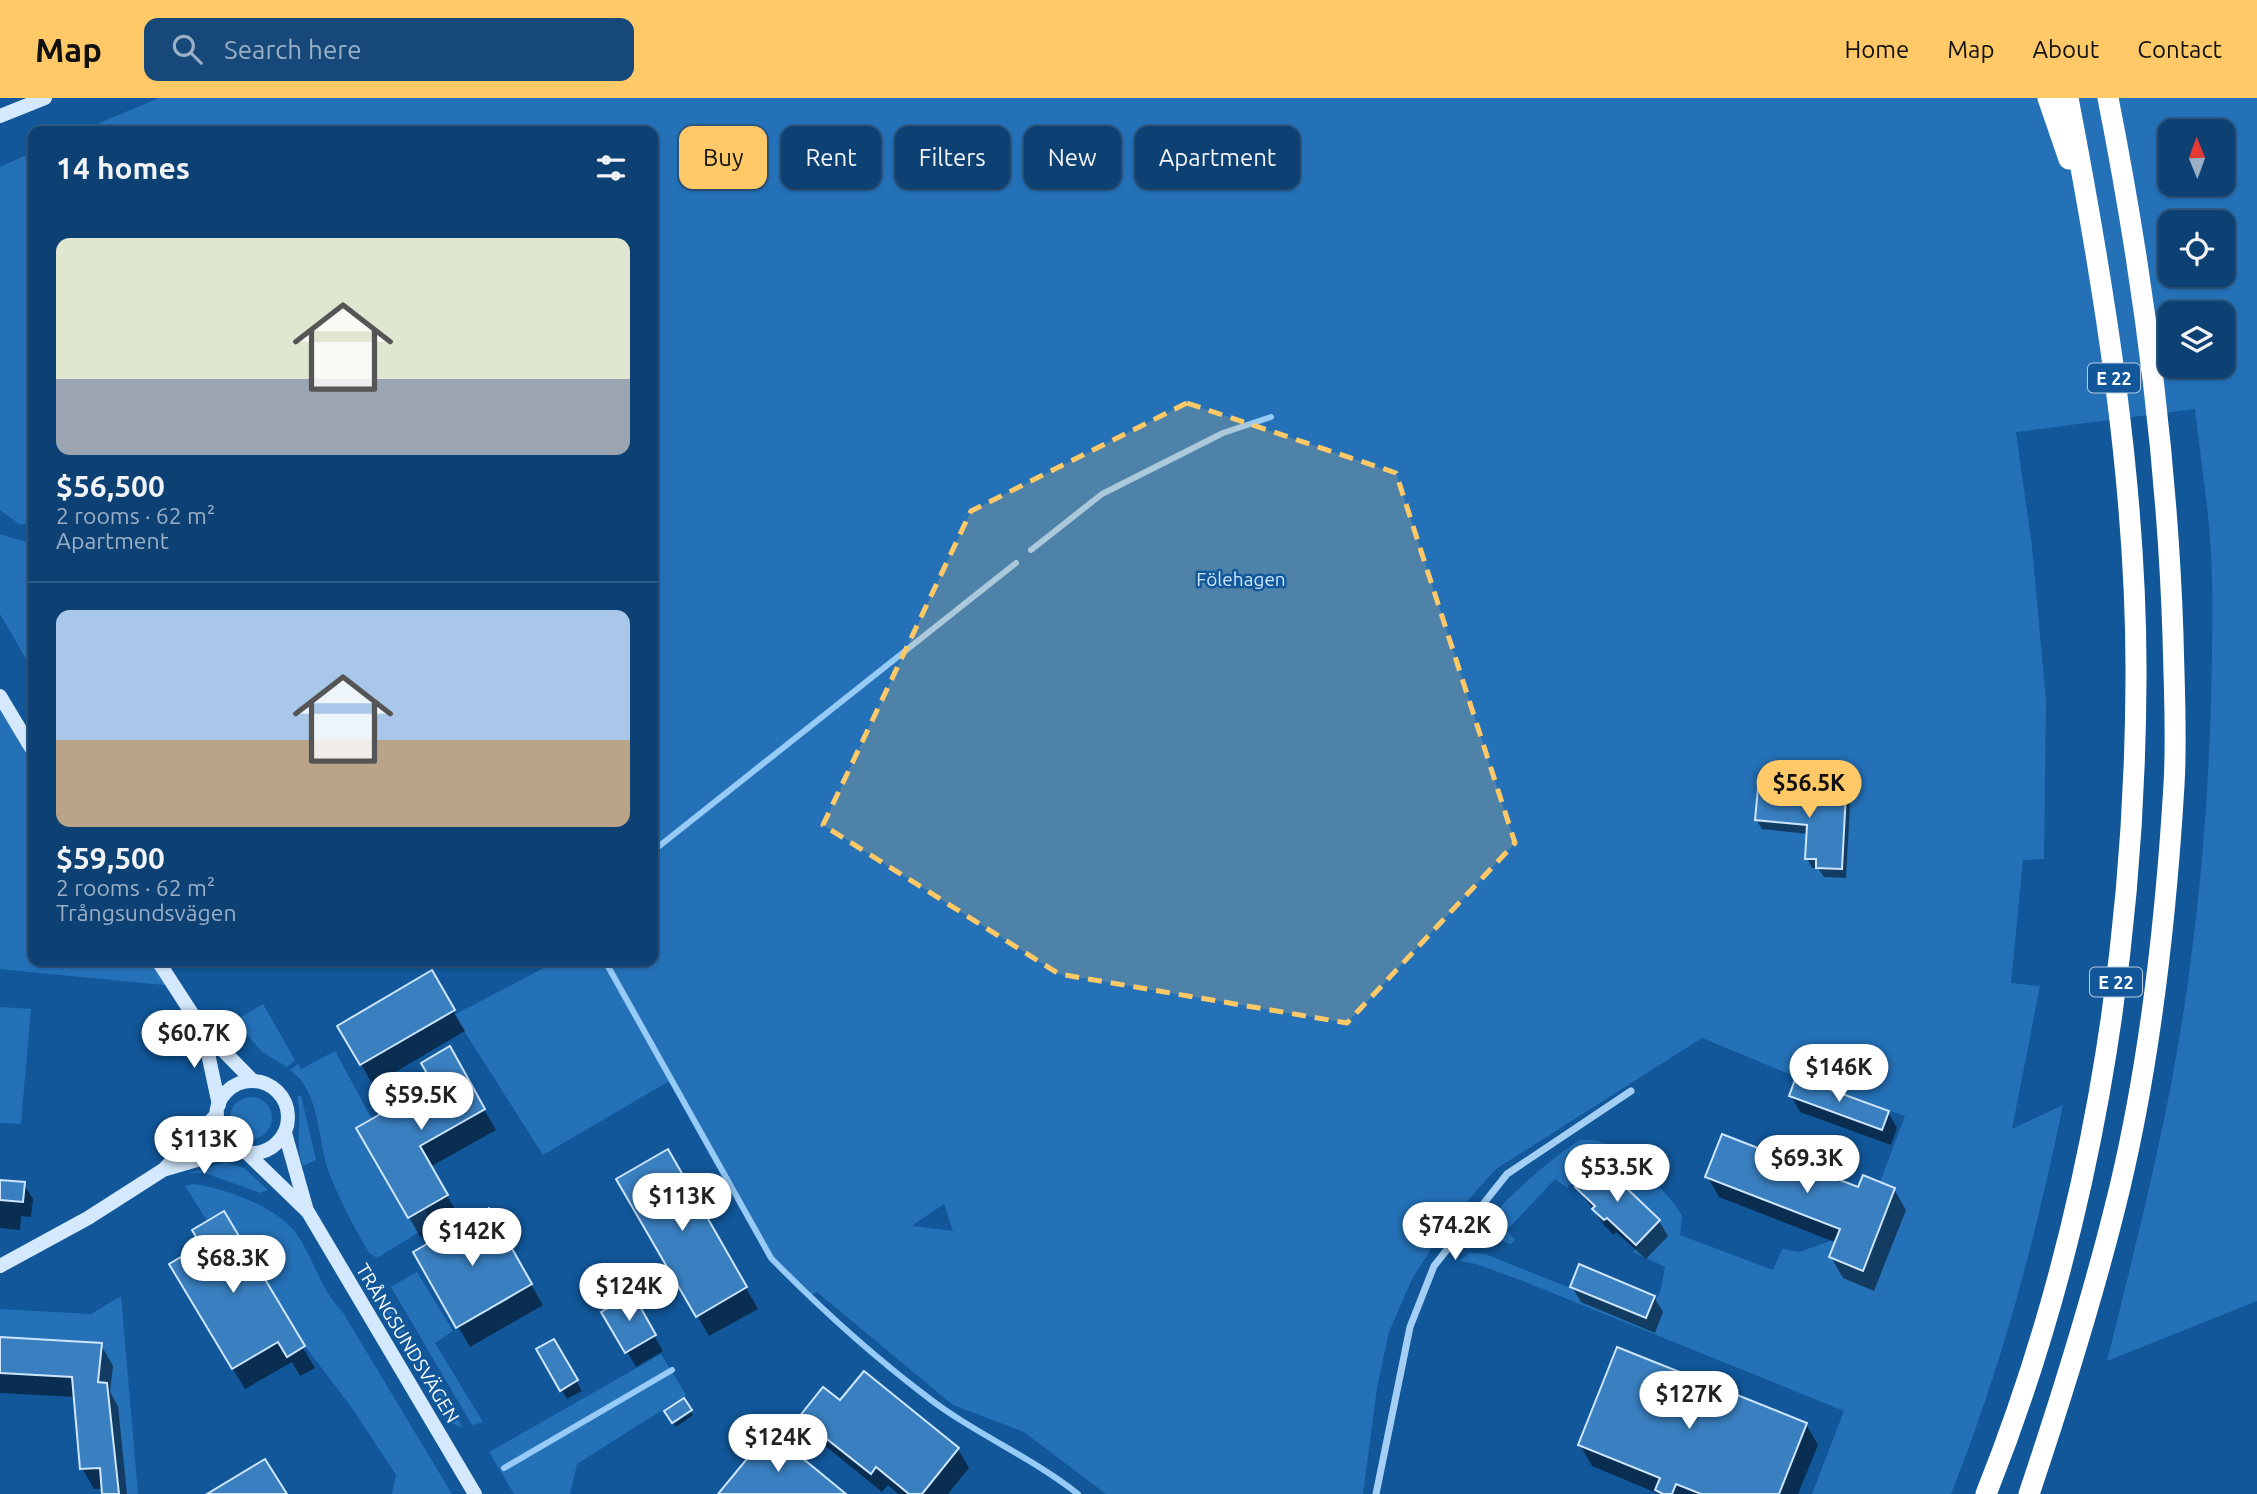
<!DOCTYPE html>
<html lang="en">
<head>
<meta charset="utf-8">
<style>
  :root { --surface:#0d4174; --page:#164879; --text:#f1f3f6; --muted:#9aafc5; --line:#2d5a86; --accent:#ffc967 }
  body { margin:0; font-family:Ubuntu,sans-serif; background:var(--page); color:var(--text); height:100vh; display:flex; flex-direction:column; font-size:26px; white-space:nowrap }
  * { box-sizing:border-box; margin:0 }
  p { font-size:23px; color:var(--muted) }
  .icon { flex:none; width:38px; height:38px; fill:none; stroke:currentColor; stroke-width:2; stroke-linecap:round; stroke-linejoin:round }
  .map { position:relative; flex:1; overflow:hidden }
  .side { position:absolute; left:28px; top:28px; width:630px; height:840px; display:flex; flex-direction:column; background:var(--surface); border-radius:14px; box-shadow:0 2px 5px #0004,0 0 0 2px var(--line) }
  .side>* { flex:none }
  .top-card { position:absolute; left:679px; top:28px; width:665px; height:63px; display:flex; gap:14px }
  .needle { width:46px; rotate:359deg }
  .fabs { position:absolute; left:2158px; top:21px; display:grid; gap:14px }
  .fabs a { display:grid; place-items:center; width:77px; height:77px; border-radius:14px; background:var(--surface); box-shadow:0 2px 5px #0004,0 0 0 2px var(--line); font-size:35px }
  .price { position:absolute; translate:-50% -60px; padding:0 16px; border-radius:24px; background:#fff; color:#222; font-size:23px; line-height:46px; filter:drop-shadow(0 2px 4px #0008) }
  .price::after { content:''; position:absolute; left:50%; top:42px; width:21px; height:16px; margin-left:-10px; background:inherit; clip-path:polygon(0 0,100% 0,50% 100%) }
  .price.on { background:var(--accent); color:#111 }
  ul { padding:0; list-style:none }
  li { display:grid; align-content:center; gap:14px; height:371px; padding:0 28px }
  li+li { border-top:2px solid var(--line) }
  li span { display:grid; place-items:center; height:217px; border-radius:14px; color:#555 }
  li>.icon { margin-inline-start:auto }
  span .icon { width:126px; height:126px; fill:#fffc; stroke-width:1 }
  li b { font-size:30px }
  h2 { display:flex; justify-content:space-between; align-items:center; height:84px; padding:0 28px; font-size:30px }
  .chip { padding:0 24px; border-radius:14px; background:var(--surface); box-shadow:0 2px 5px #0004,0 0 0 2px var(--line); font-size:24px; line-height:63px }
  .chip.on { background:var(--accent); color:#111 }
  header { display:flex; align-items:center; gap:42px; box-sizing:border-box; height:98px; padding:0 35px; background:var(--accent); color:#111 }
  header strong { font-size:33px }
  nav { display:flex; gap:38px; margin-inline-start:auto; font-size:24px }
  .search { width:490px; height:63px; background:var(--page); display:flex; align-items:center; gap:18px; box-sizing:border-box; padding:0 24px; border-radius:14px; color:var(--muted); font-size:26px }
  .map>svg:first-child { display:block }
  .green { fill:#2471b8; fill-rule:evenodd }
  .shadow { fill:#0007 }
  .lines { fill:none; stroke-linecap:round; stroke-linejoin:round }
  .stream { stroke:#96caf7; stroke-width:6 }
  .building { fill:#3a80c1; stroke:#cde6fe; stroke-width:2 }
  .street { stroke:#a4cef4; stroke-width:7 }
  .secondary { stroke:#d4e9fd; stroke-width:14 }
  .highway { stroke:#fff; stroke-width:21 }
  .marked { fill:#ffc967; fill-opacity:0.2; stroke:#ffc967; stroke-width:5; stroke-dasharray:14 9; stroke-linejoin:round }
  .labels { text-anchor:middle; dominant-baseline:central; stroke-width:5; stroke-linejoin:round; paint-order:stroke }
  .shield { fill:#11579a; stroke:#b8cde1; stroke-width:2 }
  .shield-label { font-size:18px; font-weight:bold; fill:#fff }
  .park-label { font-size:19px; fill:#cde6fe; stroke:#11579a }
  .street-label { font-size:19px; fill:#fff; stroke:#11579a }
</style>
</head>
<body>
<header>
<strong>Map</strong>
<div class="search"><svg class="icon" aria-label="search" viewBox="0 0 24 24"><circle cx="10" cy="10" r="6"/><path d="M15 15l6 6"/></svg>Search here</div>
<nav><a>Home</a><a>Map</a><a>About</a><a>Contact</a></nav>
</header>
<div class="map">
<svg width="2257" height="1396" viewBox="0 0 2257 1396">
  <rect width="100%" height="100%" fill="#11579a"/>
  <!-- green -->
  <g class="green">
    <path d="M159,0H2257V1203L2107,1263C2132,1162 2158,1061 2176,959C2204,802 2214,638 2212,479C2211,424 2201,366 2195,311L2016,334L2032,449L2046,603L2044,761L2023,762L2011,885L2040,888L2012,1031L2063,1007C2036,1139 2001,1271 1951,1396H1812L1844,1313L1523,1183L1476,1166L1459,1163L1469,1155L1485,1156L1646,1220L1661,1192L1665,1169L1633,1154L1660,1121L1595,1060L1567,1090L1555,1081L1507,1132L1515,1142L1511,1146C1499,1143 1489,1138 1487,1124C1514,1092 1545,1066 1579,1042C1591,1041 1600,1042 1611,1048C1630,1059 1673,1099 1682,1118L1680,1137L1773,1172L1782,1151L1799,1154L1836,1141L1830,1159L1863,1173L1895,1090L1880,1084L1905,1018L1796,979L1702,940L1496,1071L1449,1123L1412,1181L1389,1234L1377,1290L1363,1396H1106L1024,1334L953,1307L817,1194L810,1198L771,1160L671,982L543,1057L454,917L557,863H653V33H80ZM2170,33H2222V86H2170ZM2170,124H2222V177H2170ZM2170,215H2222V268H2170ZM944,1106L953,1133L913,1128V1127Z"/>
    <path d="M33,54V427L19,426L0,412V69Z"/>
    <path d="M0,436L33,446V573L0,516Z"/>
    <path d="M0,598L33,653V863H158L173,888L0,871Z"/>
    <path d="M263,906L295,962L287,969L262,954L239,927L241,919Z"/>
    <path d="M0,909L31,911L21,1026L0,1025Z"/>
    <path d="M335,953L372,1021L356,1031L408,1119L424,1111L431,1121L426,1130L377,1160L370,1156C354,1130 341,1104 329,1075C317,1041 321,994 290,972L298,966L301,971Z"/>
    <path d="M301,997L316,1062L303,1068C294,1045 303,1022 297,999Z"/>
    <circle cx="251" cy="1020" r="21"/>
    <path d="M225,1064L244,1070L268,1092L260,1095L205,1075H189Z"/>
    <path d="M194,1086C224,1090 276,1109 295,1134C314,1159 319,1190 342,1213L452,1396H392L396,1377L352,1310L305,1248L224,1114L207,1123L185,1088Z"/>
    <path d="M417,1174L453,1233L435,1245L483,1324L472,1327L391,1189Z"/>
    <path d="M382,1195L463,1330L449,1324L377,1203V1199Z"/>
    <path d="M121,1198L138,1396H119L107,1285L98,1284L102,1246L0,1239V1211L91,1216Z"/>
    <path d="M661,1256L686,1297L577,1366L570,1396H514L489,1354Z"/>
  </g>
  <!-- shadow -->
  <g class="shadow">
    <path d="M1844,697L1850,707L1846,780L1824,779L1818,770H1812L1807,760L1808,736L1762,731L1756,721Z"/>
    <path d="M431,875L465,933L373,987L339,928Z"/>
    <path d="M449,951L496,1032L430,1069L459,1118L421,1140L358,1031L435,987Z"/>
    <path d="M1791,998L1888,1014L1897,1030L1891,1047L1800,1014Z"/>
    <path d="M668,1053L758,1211L709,1238L619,1081Z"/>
    <path d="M1707,1078L1859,1092L1894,1091L1906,1112L1874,1193L1843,1180L1831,1159L1837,1145L1719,1099Z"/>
    <path d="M0,1084L24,1086L33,1101L31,1119L21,1118L20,1132L0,1130Z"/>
    <path d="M1577,1089L1659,1123L1668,1138L1646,1161L1616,1134L1614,1137L1604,1127Z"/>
    <path d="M488,1113L543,1207L470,1249L415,1154Z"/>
    <path d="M223,1116L315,1270L300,1278L292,1264L245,1291L171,1167L203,1148Z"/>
    <path d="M1572,1189L1654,1199L1663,1214L1655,1235L1581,1204Z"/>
    <path d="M632,1199L663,1253L636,1269L604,1215Z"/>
    <path d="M0,1241L101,1247L113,1268L110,1294L118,1308L127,1396H103V1391H94L82,1370L76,1299L0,1295Z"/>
    <path d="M553,1243L582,1293L567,1301L538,1251Z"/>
    <path d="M840,1305L958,1351L969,1370L948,1396H898L888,1387L882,1394L813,1338L802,1319Z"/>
    <path d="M691,1314L693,1317L676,1329L674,1326Z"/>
    <path d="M1806,1326L1818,1347L1798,1396H1659L1592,1368L1580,1347Z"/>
  </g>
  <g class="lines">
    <!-- stream -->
    <g class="stream">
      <path d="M1031,452L1102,396L1223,335L1271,319"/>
      <path d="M653,753L1016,465"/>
      <path d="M605,863L771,1160C819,1209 872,1257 926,1298C973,1335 1030,1358 1078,1396"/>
      <path d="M504,1370L672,1272"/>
    </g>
  </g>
  <!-- building -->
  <g class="building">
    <path d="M1758,690L1846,695L1842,771L1816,770V761H1805L1807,727L1755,722Z"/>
    <path d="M432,872L455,912L360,967L337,928Z"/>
    <path d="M450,948L485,1011L420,1048L448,1097L408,1120L356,1030L433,986L421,965Z"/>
    <path d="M1796,979L1889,1013L1882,1032L1789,998Z"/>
    <path d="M1722,1036L1858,1089L1863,1077L1895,1090L1863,1173L1829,1159L1840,1131L1705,1079Z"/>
    <path d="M668,1051L747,1189L696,1219L616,1081Z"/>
    <path d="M1599,1064L1660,1122L1636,1147L1607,1120L1604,1122L1592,1111L1595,1108L1575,1089Z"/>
    <path d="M0,1082L25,1084L23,1104L0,1102Z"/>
    <path d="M489,1110L532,1186L456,1230L413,1154Z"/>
    <path d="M224,1113L305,1248L287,1259L278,1244L232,1271L169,1166L201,1147L192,1132Z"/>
    <path d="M1579,1166L1655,1198L1646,1220L1570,1189Z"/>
    <path d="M633,1196L656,1237L625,1255L601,1214Z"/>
    <path d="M0,1239L102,1245L98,1284L107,1285L119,1396H102L100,1370L80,1371L72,1279L0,1275Z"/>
    <path d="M554,1241L578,1282L560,1293L536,1251Z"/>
    <path d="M1617,1249L1807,1325L1779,1396H1701L1676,1386L1672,1396H1663L1655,1392L1660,1380L1578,1347Z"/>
    <path d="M864,1273L959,1350L922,1396H909L876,1369L871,1376L799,1319L823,1289L840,1302Z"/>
    <path d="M684,1300L692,1312L672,1325L664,1313Z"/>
    <path d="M778,1340L846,1396H718L760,1345L769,1352Z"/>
    <path d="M265,1361L287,1396H207Z"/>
  </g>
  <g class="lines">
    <!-- street -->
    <path class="street" d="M1376,1396L1410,1229L1434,1168L1507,1076L1631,993"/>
    <!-- secondary -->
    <g class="secondary">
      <path d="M0,18L45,0"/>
      <path d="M0,598L33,653"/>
      <path d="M158,863L202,931L253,983"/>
      <path d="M203,932L219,1007"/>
      <circle cx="252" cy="1019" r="36"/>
      <path d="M285,1035L307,1113"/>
      <path d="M247,1055L308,1114L475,1396"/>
      <path d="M166,1071L235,1051"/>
      <path d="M0,1168L88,1120L163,1072L217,1016"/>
    </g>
    <!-- highway -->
    <g class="highway">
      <path d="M2048,0L2069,61"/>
      <path d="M1986,1396C2089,1139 2135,856 2136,580C2137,388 2104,188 2068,0"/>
      <path d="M2029,1396C2063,1295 2095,1193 2120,1089C2151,958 2166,821 2174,687C2177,637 2174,587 2173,537C2167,357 2143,177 2108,0"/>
    </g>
  </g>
  <!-- marked area -->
  <path class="marked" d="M1187,305L1396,375L1515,745L1347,925L1059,876L823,727L971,413Z"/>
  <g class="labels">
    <!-- shield labels -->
    <g class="shield">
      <rect x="2088" y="265.5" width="52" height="29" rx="5"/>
      <rect x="2090" y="869.5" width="52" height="29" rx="5"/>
    </g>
    <g class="shield-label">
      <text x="2114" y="280">E 22</text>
      <text x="2116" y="884">E 22</text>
    </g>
    <!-- park labels -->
    <g class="park-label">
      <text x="1241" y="481">Fölehagen</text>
    </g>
    <!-- street labels -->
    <g class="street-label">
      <text transform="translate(408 1245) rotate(59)">TRÅNGSUNDSVÄGEN</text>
    </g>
  </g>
</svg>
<div class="fabs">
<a><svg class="needle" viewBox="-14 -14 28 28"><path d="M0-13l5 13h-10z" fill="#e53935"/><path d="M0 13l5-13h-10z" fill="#9aafc5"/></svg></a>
<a><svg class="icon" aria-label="locate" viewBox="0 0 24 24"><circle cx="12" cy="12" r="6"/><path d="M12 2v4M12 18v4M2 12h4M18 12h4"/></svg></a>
<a><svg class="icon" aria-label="layers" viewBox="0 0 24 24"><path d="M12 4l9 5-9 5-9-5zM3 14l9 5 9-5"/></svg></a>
</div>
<b class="price on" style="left:1809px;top:722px">$56.5K</b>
<b class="price" style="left:194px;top:972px">$60.7K</b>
<b class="price" style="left:1839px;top:1006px">$146K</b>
<b class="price" style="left:421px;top:1034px">$59.5K</b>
<b class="price" style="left:204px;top:1078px">$113K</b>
<b class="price" style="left:1807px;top:1097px">$69.3K</b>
<b class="price" style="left:1617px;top:1106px">$53.5K</b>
<b class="price" style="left:682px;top:1135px">$113K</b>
<b class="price" style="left:1455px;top:1164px">$74.2K</b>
<b class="price" style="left:472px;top:1170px">$142K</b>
<b class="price" style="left:233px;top:1197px">$68.3K</b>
<b class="price" style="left:629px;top:1225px">$124K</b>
<b class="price" style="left:1689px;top:1333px">$127K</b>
<b class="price" style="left:778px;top:1376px">$124K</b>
<div class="top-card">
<a class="chip on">Buy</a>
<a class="chip">Rent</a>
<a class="chip">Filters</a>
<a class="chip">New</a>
<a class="chip">Apartment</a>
</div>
<section class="side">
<h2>14 homes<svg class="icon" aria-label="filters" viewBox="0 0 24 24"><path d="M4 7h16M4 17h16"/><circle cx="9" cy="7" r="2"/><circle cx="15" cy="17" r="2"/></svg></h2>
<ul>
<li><span style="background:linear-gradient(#dfe7d0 65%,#9aa5b1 0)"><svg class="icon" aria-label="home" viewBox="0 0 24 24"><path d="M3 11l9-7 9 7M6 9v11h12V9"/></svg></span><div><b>$56,500</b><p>2 rooms · 62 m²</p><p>Apartment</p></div></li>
<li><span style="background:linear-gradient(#a9c7e8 60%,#b9a48a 0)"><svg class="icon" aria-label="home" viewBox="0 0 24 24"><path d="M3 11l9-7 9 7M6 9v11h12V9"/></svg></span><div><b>$59,500</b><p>2 rooms · 62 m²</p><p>Trångsundsvägen</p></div></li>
</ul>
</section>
</div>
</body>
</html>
